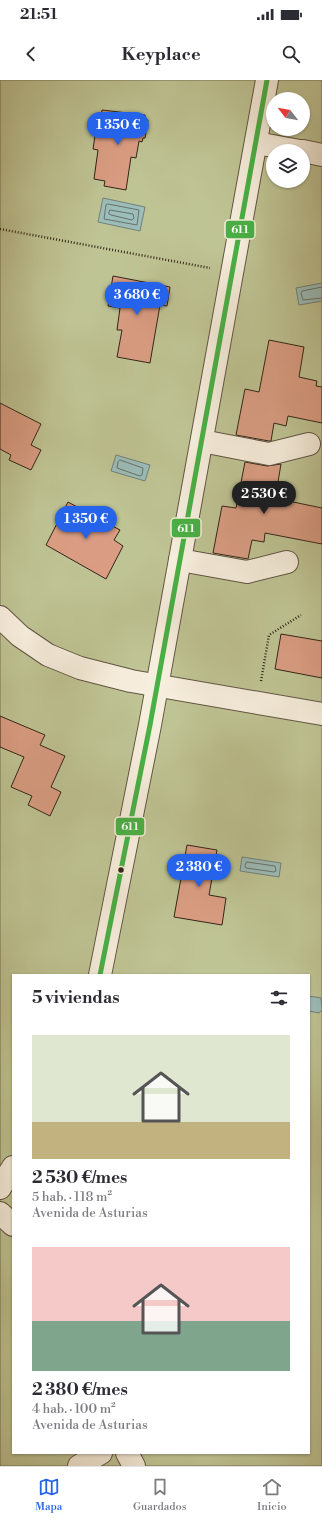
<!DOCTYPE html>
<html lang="es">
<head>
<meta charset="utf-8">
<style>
  :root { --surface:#fff; --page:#f2f2f3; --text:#2b2b33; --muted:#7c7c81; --line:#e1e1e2; --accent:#2563eb }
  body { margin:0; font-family:"Libre Bodoni",serif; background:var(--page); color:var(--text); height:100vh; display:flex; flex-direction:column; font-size:15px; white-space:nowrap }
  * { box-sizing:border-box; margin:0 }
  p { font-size:13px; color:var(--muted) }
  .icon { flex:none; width:22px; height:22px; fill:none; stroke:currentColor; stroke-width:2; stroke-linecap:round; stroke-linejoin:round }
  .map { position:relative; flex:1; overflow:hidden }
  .details { position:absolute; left:12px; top:894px; width:298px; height:480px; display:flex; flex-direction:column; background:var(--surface); border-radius:0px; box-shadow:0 1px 3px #0004 }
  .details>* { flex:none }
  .needle { width:26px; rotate:301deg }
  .tools { position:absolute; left:266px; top:12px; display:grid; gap:8px }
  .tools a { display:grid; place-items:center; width:44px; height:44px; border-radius:50%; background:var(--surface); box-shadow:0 1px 3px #0004; font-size:20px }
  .price { position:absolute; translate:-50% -34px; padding:0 9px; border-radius:14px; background:var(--accent); color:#fff; font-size:13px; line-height:26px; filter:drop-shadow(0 1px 2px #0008) }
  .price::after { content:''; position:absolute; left:50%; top:24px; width:12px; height:9px; margin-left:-6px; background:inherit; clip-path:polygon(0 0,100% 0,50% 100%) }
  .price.on { background:#222; color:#fff }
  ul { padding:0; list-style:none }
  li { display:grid; align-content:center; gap:8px; height:212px; padding:0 20px }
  li span { display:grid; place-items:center; height:124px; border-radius:0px; color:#555 }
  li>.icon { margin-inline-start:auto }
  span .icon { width:72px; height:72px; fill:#fffc; stroke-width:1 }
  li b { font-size:17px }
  h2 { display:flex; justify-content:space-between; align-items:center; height:48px; padding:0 20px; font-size:17px }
  .status { display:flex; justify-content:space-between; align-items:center; height:28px; padding:0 20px; background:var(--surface); direction:ltr }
  .status svg { height:11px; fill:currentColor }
  header { display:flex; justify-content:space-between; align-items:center; height:52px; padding:0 20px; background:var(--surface); font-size:18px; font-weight:700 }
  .tab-bar { display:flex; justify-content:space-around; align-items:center; height:56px; border-top:1px solid var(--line); background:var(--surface); font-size:11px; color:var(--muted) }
  .tab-bar a { display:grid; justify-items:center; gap:2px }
  .tab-bar .on { color:var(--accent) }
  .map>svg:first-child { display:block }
  .green { fill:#bfc494; stroke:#787456; fill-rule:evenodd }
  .water { fill:#9cbebb; stroke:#728179 }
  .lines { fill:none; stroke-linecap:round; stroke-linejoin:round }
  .shore { stroke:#677269; stroke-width:1 }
  .building { fill:#da9d83; stroke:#322517 }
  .minor-casing { stroke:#625544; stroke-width:24 }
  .path { stroke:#322517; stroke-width:2.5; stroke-dasharray:1 2; stroke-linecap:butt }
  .minor { stroke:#f7efde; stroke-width:22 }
  .bus-1-casing { stroke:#f7efde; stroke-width:8 }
  .bus-1 { stroke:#49b045; stroke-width:5 }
  .bus-dot { fill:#322517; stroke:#f7efde; stroke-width:1.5 }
  .line-badge { stroke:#f7efde; stroke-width:1.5 }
  .badge-label { font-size:11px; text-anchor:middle; font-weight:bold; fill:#fff }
</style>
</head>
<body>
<div class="status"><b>21:51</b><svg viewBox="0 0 49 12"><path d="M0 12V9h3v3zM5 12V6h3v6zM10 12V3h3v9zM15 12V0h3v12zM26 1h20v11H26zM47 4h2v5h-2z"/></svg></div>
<header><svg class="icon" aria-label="back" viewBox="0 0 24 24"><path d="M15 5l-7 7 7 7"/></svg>Keyplace<svg class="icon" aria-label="search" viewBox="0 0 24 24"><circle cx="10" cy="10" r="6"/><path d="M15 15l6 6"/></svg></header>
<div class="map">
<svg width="322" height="1386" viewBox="0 0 322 1386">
  <rect width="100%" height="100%" fill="#f3e6cc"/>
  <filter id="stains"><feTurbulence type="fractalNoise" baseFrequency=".005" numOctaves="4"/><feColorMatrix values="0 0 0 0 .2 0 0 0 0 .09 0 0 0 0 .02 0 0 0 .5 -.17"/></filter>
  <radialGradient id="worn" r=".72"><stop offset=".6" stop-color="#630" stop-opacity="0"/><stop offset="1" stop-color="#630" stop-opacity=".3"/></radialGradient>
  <!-- green -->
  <path class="green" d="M0,0H322V1386H0ZM273,19H303V49H273ZM273,71H303V101H273ZM13,895H309V1373H13Z"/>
  <!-- water -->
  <g class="water">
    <path d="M103,118L145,127L140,151L98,142Z"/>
    <path d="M322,203V221L299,225L296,208Z"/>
    <path d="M116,375L150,385L145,401L111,391Z"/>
    <path d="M242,777L281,783L279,797L240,791Z"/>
    <path d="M309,916L321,918L322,930L319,933L309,931Z"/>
  </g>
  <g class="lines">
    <!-- shore -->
    <g class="shore">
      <path d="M108,124L139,130L137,145L104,139L106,125Z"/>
      <path d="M110,130L133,134L134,138L132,140L111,135L109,134Z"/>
      <path d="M322,207L302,211L301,213L303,220L322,218"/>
      <path d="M120,380L143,388L142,395L140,396L117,388L118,382Z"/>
      <path d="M247,782L275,786L276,791L274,792L246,788L245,786Z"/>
    </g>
  </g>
  <!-- building -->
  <g class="building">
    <path d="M102,30L145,35V39L148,40L145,58H143L142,62L139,61L136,78L131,77L126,110L104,106L105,101L94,99L98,70L93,69L97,43H100Z"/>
    <path d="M113,196L170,207L167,226L160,225L150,283L117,277L122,250H117L120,228L108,226Z"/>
    <path d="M269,260L304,267L299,297L317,301L316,306L322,307V343L288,336L286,346L274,343L271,361H269L236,355L245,309L259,312Z"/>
    <path d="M0,323L41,344L31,365L41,370L31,390L9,380L11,375L0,369Z"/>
    <path d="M245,382L267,386L281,384L276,414L294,418L293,422L322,428V464L265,453L264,462L252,460L248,479L213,473L222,426L236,428Z"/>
    <path d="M68,422L120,450L114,460L123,466L106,499L46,465Z"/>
    <path d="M281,554L322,561V598L275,589Z"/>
    <path d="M0,636L45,655L40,665L65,676L51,707L61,712L50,736L28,725L32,716L11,707L24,677L0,667Z"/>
    <path d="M187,765L217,770L209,815L226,818L222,845L174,837Z"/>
  </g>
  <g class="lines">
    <!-- minor casing -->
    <g class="minor-casing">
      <g id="minor">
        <path d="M256,63L300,71"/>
        <path d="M303,71L322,75"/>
        <path d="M202,361L269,374L309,364"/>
        <path d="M180,480L247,492L287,482"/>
        <path d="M0,537L20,556L48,575L80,588L131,601L322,634"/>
        <path d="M100,895L150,645L267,0"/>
        <path d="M0,1108L13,1087"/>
        <path d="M0,1133L13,1145"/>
        <path d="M127,1373L134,1386"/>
        <path d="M79,1386L101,1373"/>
      </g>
    </g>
    <!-- path -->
    <g class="path">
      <path d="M0,149L210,188"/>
      <path d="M261,601L269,555L301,535"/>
    </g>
    <!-- minor -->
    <use href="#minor" class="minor"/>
    <!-- bus-1 casing -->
    <g class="bus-1-casing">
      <path id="bus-1" d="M100,895L150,645L267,0"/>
    </g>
    <!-- bus-1 -->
    <use href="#bus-1" class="bus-1"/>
  </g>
  <!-- markers -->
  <circle class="bus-dot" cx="121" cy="790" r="3.5"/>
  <g class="line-badge">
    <rect x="225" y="140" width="30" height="19" rx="4" fill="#49b045"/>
    <rect x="171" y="438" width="30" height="20" rx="4" fill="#49b045"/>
    <rect x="115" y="737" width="30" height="19" rx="4" fill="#49b045"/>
  </g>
  <g class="badge-label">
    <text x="240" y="153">611</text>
    <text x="186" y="452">611</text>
    <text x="130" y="750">611</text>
  </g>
  <rect width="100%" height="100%" filter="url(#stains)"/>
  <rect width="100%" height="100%" fill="url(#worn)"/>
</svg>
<div class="tools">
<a><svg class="needle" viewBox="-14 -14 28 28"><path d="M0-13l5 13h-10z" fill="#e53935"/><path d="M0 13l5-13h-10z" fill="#7c7c81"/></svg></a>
<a><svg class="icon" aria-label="layers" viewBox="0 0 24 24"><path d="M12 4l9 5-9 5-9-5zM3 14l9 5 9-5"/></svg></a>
</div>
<b class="price" style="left:118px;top:66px">1 350 €</b>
<b class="price" style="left:137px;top:236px">3 680 €</b>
<b class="price on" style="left:264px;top:435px">2 530 €</b>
<b class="price" style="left:86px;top:460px">1 350 €</b>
<b class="price" style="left:199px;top:808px">2 380 €</b>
<section class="details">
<h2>5 viviendas<svg class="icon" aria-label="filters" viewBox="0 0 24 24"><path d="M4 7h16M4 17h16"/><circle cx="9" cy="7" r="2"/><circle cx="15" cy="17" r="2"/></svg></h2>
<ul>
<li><span style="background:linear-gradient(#dfe7d0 70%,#c2b280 0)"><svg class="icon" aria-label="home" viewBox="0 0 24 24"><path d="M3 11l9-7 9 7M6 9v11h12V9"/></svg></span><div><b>2 530 €/mes</b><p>5 hab. · 118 m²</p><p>Avenida de Asturias</p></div></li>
<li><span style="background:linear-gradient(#f6c9c9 60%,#7fa58c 0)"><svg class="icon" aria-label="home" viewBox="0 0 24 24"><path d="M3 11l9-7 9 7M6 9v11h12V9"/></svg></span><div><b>2 380 €/mes</b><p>4 hab. · 100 m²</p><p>Avenida de Asturias</p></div></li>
</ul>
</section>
</div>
<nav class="tab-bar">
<a class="on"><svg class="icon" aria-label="map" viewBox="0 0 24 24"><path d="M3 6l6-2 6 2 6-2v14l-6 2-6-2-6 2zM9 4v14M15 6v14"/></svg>Mapa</a>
<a><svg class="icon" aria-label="saved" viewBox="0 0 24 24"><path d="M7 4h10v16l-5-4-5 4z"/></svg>Guardados</a>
<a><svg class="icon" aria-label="home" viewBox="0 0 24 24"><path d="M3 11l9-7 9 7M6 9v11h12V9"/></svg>Inicio</a>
</nav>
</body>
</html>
